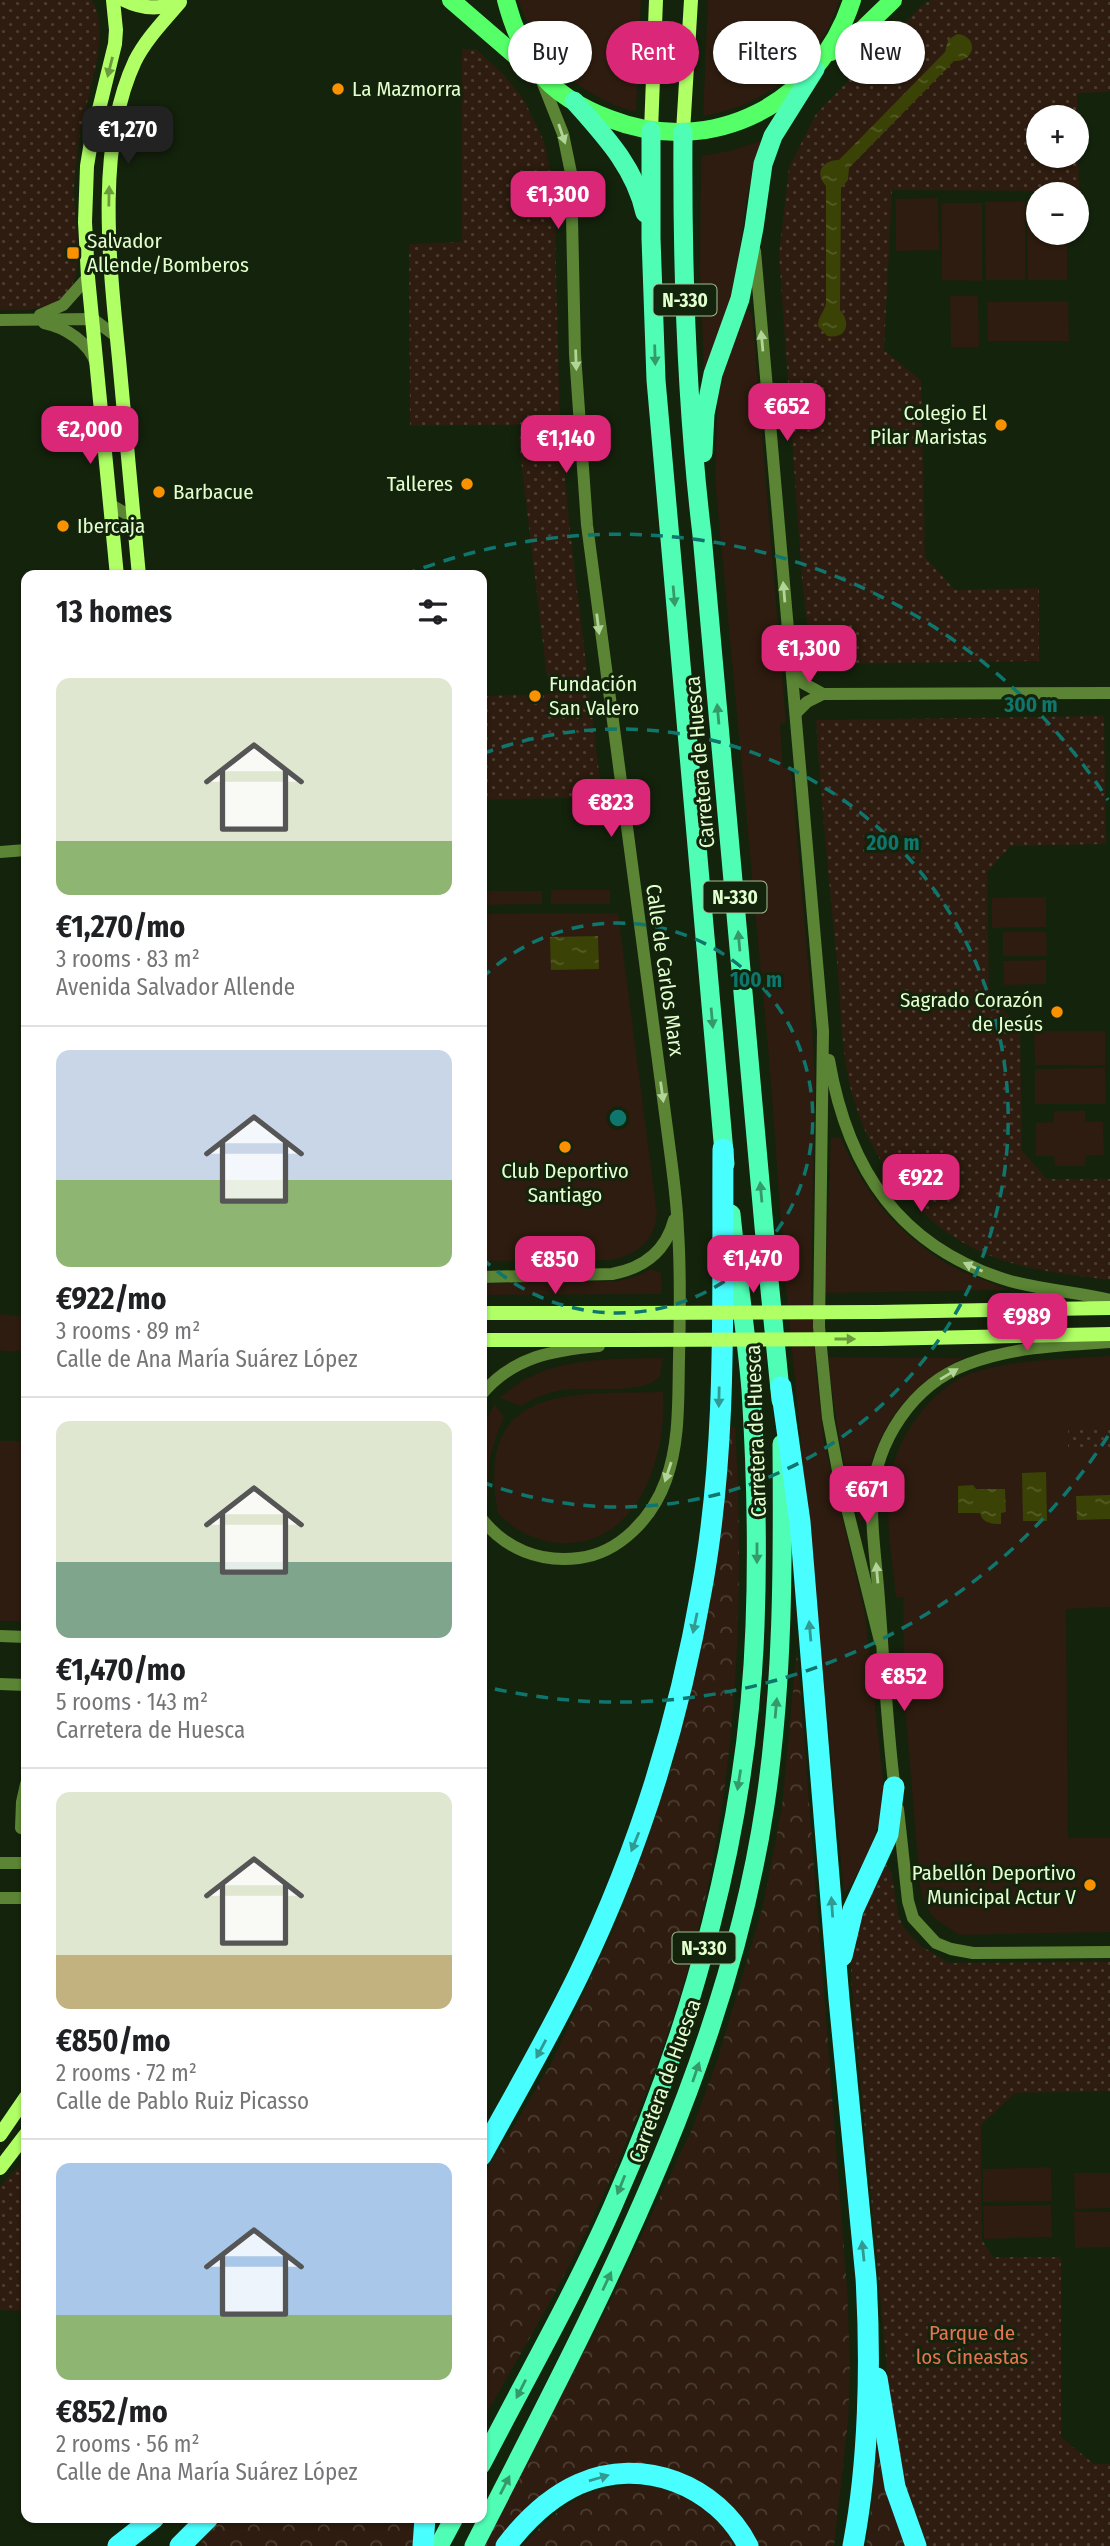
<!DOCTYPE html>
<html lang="en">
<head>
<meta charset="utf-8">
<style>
  :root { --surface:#fff; --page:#f6f6f6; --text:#202124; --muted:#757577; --line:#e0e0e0; --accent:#db2777 }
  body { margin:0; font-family:"Fira Sans Condensed",sans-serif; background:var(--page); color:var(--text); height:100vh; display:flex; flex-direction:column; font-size:26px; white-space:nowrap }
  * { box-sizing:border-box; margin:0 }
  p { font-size:23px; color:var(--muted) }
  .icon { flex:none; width:38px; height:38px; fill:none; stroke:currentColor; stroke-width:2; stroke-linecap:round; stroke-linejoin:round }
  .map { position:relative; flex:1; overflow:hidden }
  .details { position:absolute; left:21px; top:570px; width:466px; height:1953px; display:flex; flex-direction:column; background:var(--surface); border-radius:14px; box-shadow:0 2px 5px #0004 }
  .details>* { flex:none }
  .banner { position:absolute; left:508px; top:21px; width:497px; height:63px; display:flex; gap:14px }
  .fabs { position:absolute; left:1026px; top:105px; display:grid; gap:14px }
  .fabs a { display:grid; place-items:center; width:63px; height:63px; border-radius:50%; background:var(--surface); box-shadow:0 2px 5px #0004; font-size:35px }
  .price { position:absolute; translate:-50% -60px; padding:0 16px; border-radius:14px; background:var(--accent); color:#fff; font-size:23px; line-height:46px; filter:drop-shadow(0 2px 4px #0008) }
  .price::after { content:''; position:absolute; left:50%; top:42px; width:21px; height:16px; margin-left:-10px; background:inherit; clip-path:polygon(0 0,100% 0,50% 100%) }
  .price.current { background:#222; color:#fff }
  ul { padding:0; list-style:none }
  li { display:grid; align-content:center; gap:14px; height:371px; padding:0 35px }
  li+li { border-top:2px solid var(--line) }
  li span { display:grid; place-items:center; height:217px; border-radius:14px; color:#555 }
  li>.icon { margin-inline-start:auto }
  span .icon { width:126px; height:126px; fill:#fffc; stroke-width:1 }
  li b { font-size:30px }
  h2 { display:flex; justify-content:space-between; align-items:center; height:84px; padding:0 35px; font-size:30px }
  .tag { padding:0 24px; border-radius:32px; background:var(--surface); box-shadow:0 2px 5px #0004; font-size:24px; line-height:63px }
  .tag.current { background:var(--accent); color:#fff }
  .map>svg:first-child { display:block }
  .grass { fill:#2d1c0f }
  .forest { fill:url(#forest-crowns) }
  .park { fill:url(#park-dots); fill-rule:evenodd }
  .water { fill:url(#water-ripples) }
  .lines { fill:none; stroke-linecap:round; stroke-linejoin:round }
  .minor { stroke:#5b8534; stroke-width:12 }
  .secondary { stroke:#b0ff65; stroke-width:14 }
  .primary { stroke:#55ff68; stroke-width:18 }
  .trunk { stroke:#4ffeb4; stroke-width:19 }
  .motorway { stroke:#49feff; stroke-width:21 }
  .secondary-bridge { stroke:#b0ff65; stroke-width:14 }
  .oneway { fill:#6a9c3d }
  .oneway2 { fill:#b3d498 }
  .oneway3 { fill:#349b68 }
  .oneway4 { fill:#319b92 }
  .ring { fill:none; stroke:#0f766e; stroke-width:3.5; stroke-dasharray:12 9 }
  .poi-dot { fill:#f99100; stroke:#14230c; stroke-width:2.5 }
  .labels { text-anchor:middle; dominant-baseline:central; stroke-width:6; stroke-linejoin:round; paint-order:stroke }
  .shield { fill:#14230c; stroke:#a4bd94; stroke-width:2 }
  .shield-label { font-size:19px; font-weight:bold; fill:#e2ffce }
  .poi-label { font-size:21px; fill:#e2ffce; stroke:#14230c; text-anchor:start }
  .street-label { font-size:21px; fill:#e2ffce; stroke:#14230c }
  .park-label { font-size:21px; fill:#e67553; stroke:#14230c }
  .centre { fill:#0f766e; stroke:#14230c; stroke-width:3.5 }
  .ring-label { font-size:21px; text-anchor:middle; font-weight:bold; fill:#0f766e; stroke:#14230c; stroke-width:6; stroke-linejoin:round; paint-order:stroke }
</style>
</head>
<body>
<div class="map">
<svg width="1110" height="2546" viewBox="0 0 1110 2546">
  <defs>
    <pattern id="forest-crowns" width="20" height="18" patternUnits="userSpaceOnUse" patternTransform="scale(1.75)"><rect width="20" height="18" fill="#2d1c0f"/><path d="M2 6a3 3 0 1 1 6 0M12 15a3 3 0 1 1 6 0" fill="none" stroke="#4b3e31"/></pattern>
    <pattern id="park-dots" width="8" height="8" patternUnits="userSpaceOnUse" patternTransform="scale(1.75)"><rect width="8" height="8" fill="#2d1c0f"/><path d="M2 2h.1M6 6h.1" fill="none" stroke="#4b3e31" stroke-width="1.8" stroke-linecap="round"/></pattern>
    <pattern id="water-ripples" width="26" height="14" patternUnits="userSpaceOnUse" patternTransform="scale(1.75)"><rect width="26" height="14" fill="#3a4206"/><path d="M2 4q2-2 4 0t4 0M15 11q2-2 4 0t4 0" fill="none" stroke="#565e29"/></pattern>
  </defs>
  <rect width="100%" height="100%" fill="#14230c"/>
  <!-- grass -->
  <g class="grass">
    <path d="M518,0H641L636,112C579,98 537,54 518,0Z"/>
    <path d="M708,0H839C822,62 764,107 703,116Z"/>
    <path d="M761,141L747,197L733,298L704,373L700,270L701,156L730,151Z"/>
    <path d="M938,198L939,250L896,251V199Z"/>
    <path d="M985,202H1025V280H986Z"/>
    <path d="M1027,202H1038V233H1067V280H1028Z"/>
    <path d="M942,203H982V281L942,280Z"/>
    <path d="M950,296H978L979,347H951Z"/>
    <path d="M1068,301L1069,341H988L987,302Z"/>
    <path d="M748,310L752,314L786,723L780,724L783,768H791L810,985L815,1083L811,1284L816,1372L824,1442L865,1614L883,1779C885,1824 870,1849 850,1887L844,1892L786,1287L769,1059L715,478L718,385L745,311Z"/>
    <rect x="551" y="890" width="59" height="14"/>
    <path d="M481,891H542V904L481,905Z"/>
    <path d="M1046,897V927L992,928V898Z"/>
    <path d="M618,913L657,1214C654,1243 635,1256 609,1260L481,1261V914Z"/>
    <path d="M1003,932H1046L1047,956H1003Z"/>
    <path d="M1046,960V984L1004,985L1003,961Z"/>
    <path d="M1034,1031H1105V1065H1035Z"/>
    <path d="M1105,1068L1106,1104H1035V1069Z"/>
    <path d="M1054,1111H1085V1122H1103L1104,1155L1086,1156L1085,1166H1055L1054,1156H1036V1123L1054,1122Z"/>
    <path d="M831,1137L841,1138C864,1195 903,1240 957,1269C973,1277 993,1282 1007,1290L825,1293Z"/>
    <path d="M651,1269L661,1273L662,1294L481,1295V1283L618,1281L638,1276Z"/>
    <path d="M2,1314L26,1317V1349H21V1351H2L0,1349V1316Z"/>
    <path d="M1110,1356V1607L1066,1609L1068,1838H1110V1932L959,1935L934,1918L925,1905L920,1886L904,1693L903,1597H896C888,1525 874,1462 928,1404C939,1392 956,1378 972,1373C1015,1359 1065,1359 1110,1356Z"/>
    <path d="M828,1357L964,1358C899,1387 862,1449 865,1520L859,1521C843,1468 834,1412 828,1357Z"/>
    <path d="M663,1358L660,1376C644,1396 588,1386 563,1390C548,1392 534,1398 521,1406L500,1398C543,1356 608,1359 663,1358Z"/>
    <path d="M663,1392C668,1455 638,1548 560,1543C535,1541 515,1531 498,1513C473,1383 572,1394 663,1392Z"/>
    <path d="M495,1404L504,1417C490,1449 487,1465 489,1501L481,1483V1429Z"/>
    <rect x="0" y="1441" width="26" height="180"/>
    <path d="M1051,2167L1052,2201L983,2202V2169Z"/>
    <path d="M1074,2173H1110V2208L1075,2209Z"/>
    <path d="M1051,2205L1052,2237L984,2239L983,2206Z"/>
    <path d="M1074,2212H1110V2247L1075,2248Z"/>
  </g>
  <!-- forest -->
  <g class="forest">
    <path d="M730,1426L735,1428C747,1631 734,1840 668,2033C638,2119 602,2205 559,2285C534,2332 507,2377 481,2423V2180L551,2064L618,1919L650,1833L675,1757L702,1642L715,1559Z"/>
    <path d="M797,1649L847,2287L850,2368L848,2422L834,2546H759L745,2522L723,2499L607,2467L498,2546H484L607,2308L692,2129L718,2058L763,1906L782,1807Z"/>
    <path d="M875,2446H880L909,2546H866L873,2495Z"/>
    <path d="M636,2485C645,2486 655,2486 663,2488C690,2496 724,2520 736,2546H522C543,2523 571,2496 603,2489C613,2487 625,2486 636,2485Z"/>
    <path d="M221,2518H420L422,2546H198Z"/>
  </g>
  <!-- park -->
  <g class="park">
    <path d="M0,0H92C114,36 82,105 78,147C77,161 74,175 74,189C73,217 86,268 69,290C53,312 24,310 0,310Z"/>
    <path d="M931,0H1110V92L1077,93L1079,191L892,190L884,350L921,380L925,557L955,590L1039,588V661L823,664L811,657L802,580L779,255L789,167L816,114L921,6ZM1038,117H1076V156H1038Z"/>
    <path d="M462,49H476L504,75L524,100L544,141L554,190L560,424L410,426L409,244L462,242Z"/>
    <path d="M561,434L570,530L602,797L481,800V696L549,694L518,435Z"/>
    <path d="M1104,716L1106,844L1011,846L987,872L989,996L1020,1027L1022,1151L1047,1179H1110V1280C1070,1275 1029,1271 991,1256C925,1231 876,1170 855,1104C841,1061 841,1007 837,962C829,881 821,801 816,720Z"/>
    <path d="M1110,1427V1447L1068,1448V1428Z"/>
    <path d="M884,1861L892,1874L898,1915L905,1929L921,1946L949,1963L1110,1962V2091L1015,2093L981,2125L982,2240L993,2257H1061V2437L1094,2464H1110V2546H928L911,2510L894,2447L851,1978V1949L855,1926Z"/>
    <path d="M26,2159V2311L0,2310V2186Z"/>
  </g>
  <!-- water -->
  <g class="water">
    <path d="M957,34C979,36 976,62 954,61L849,168L848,180L841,188L840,310C852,323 846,340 827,336L818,326C818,316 824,313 826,303V186C814,173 822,160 839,160L945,52L948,40Z"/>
    <path d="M598,936L599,969L551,970L550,937Z"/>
    <path d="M1046,1472L1047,1521H1023L1022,1473Z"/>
    <path d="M973,1485L976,1489H1005L1006,1512L1001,1513V1524C992,1524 982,1523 980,1513H958V1486Z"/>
    <path d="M1110,1495V1519L1077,1520L1076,1496Z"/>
  </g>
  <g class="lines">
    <!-- minor -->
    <g class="minor">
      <path d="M755,251L823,1031L819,1327L828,1418L839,1476L880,1641"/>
      <path d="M40,315L63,305L88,277"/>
      <path d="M0,320L93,319L117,337"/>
      <path d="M44,323C65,327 90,343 96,364"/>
      <path d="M111,505L125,513L134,514"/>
      <path d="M793,667L803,683L823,694"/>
      <path d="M796,713L807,702L823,694L1110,693"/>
      <path d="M0,852L26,850"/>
      <path d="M829,1060C848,1170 900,1248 1010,1281C1043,1290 1077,1292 1110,1300"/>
      <path d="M481,1277L612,1274C644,1268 666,1251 674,1220"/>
      <path d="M481,1395C512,1357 553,1350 599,1346"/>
      <path d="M481,1518C505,1549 540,1563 579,1558C620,1553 653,1517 666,1480C680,1442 678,1399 679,1359C680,1316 681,1274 678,1231C677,1199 672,1167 668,1136L587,525L575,354L571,173L563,134L540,76"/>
      <path d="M0,1636L26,1637"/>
      <path d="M0,1684L26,1685"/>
      <path d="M895,1791C887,1728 884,1664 879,1600C877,1567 871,1533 872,1499C876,1441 912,1385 968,1364C1013,1347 1063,1345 1110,1342"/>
      <path d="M898,1809L908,1901L913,1918L936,1943L951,1949L973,1953L1110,1952"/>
      <path d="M21,1828L22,1802L26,1784"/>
      <path d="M0,1863H26"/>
      <path d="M0,1898H26"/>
    </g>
    <!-- secondary -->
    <g class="secondary">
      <path d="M113,0L116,30L115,44L91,142L87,166L85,222L88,277L117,576"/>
      <path d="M124,0C142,9 160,10 179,2"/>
      <path d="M651,131L656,0"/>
      <path d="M683,132L691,0"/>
      <path d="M139,576C133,504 126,432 119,359C110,268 95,146 135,61C146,39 164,21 180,2"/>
      <path d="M877,1312L1110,1308"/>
      <path d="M481,1313H629"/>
      <path d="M878,1339L1110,1334"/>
      <path d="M481,1340H630"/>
      <path d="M0,2135L26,2097"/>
      <path d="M0,2168L26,2134"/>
    </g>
    <!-- primary -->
    <g class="primary">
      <path d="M451,0L523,62L535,68"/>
      <path d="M506,0C512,23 522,48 536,68C553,92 583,109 610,119C713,159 819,103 852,0"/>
      <path d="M831,52L863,29L893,0"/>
    </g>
    <!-- trunk -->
    <g class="trunk">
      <path d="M574,101C604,135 635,167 645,213"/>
      <path d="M651,131V238L656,380L725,1164"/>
      <path d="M683,132C682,267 686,401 702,535L767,1260L781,1400"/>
      <path d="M703,453L705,414L713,374L740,299L754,228L763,164L773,136L815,69"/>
      <path d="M481,2465C525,2380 573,2296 612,2208C693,2026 748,1826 755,1626C758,1547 756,1469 751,1390C746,1331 737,1273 731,1214"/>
      <path d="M439,2546L454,2518"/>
      <path d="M474,2546C594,2310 725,2071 765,1805C783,1685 783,1566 782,1444"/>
    </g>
    <!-- motorway -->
    <g class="motorway">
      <path d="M781,1387L800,1522L839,1999L866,2278C871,2363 869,2462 853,2546"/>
      <path d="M842,1956L853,1910L888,1834L894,1787"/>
      <path d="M481,2156C514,2096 549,2036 579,1974C638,1852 679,1721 702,1587C728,1444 722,1295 723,1149"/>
      <path d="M877,2378L895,2487L916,2546"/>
      <path d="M118,2546L154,2518"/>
      <path d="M180,2546L208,2518"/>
      <path d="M423,2546L425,2518"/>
      <path d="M506,2546C525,2521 550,2497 579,2484C642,2456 717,2485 748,2546"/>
    </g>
    <!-- secondary-bridge -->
    <g class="secondary-bridge">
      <path d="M629,1313L877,1312"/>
      <path d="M630,1340L878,1339"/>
    </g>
  </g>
  <!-- one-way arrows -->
  <defs><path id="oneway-solid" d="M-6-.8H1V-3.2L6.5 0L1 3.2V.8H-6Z" transform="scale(1.75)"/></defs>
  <g class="oneway">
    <use href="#oneway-solid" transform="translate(110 67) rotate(104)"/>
    <use href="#oneway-solid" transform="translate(109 196) rotate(-89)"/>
    <use href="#oneway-solid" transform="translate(845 1339)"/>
  </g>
  <g class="oneway2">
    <use href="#oneway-solid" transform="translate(562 134) rotate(71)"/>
    <use href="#oneway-solid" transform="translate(762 341) rotate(-95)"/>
    <use href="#oneway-solid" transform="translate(576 360) rotate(88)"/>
    <use href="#oneway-solid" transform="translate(784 592) rotate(-95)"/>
    <use href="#oneway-solid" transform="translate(598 624) rotate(83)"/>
    <use href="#oneway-solid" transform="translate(662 1092) rotate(82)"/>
    <use href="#oneway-solid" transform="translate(973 1267) rotate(-156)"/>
    <use href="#oneway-solid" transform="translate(949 1374) rotate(-31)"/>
    <use href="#oneway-solid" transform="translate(668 1472) rotate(108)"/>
    <use href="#oneway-solid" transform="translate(877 1573) rotate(-95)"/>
  </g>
  <g class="oneway3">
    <use href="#oneway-solid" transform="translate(655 355) rotate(88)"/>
    <use href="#oneway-solid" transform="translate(674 596) rotate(85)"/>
    <use href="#oneway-solid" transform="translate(718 714) rotate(-95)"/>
    <use href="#oneway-solid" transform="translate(739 941) rotate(-95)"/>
    <use href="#oneway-solid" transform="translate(712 1018) rotate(85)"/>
    <use href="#oneway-solid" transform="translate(761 1192) rotate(-95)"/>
    <use href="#oneway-solid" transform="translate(757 1553) rotate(90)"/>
    <use href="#oneway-solid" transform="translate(776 1708) rotate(-85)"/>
    <use href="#oneway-solid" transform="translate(739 1780) rotate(99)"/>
    <use href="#oneway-solid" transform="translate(696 2072) rotate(-71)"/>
    <use href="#oneway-solid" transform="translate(621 2185) rotate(112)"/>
    <use href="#oneway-solid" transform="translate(607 2281) rotate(-65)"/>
    <use href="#oneway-solid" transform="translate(521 2389) rotate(117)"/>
    <use href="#oneway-solid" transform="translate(505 2485) rotate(-63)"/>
  </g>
  <g class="oneway4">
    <use href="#oneway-solid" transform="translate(719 1397) rotate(91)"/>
    <use href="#oneway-solid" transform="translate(695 1623) rotate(102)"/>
    <use href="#oneway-solid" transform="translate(810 1631) rotate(-95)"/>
    <use href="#oneway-solid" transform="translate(635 1842) rotate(112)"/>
    <use href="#oneway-solid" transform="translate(832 1907) rotate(-94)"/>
    <use href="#oneway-solid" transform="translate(541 2049) rotate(118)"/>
    <use href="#oneway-solid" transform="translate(863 2251) rotate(-96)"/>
    <use href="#oneway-solid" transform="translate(599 2478) rotate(-16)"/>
  </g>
  <!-- distance rings -->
  <g class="ring">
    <path d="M481 979A195 195 0 1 1 481 1257"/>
    <path d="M482 754A389 389 0 1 1 482 1482"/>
    <path d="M1108 1436A584 584 0 0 1 482 1686M404 575A584 584 0 0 1 1108 800"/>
  </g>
  <!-- markers -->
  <g class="poi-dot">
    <circle cx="338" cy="89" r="7"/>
    <rect x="66" y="246" width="14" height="14" rx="3.5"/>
    <circle cx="1001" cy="425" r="7"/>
    <circle cx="467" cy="484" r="7"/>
    <circle cx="159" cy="492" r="7"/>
    <circle cx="63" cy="526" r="7"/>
    <circle cx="535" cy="696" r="7"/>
    <circle cx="1057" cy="1012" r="7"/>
    <circle cx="565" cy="1147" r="7"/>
    <circle cx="1090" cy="1885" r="7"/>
  </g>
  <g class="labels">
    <!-- shield labels -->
    <g class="shield">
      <rect x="653.5" y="284.5" width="63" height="31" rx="5"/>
      <rect x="703.5" y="881.5" width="63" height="31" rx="5"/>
      <rect x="672.5" y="1932.5" width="63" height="31" rx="5"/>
    </g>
    <g class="shield-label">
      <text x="685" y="300">N-330</text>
      <text x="735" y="897">N-330</text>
      <text x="704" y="1948">N-330</text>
    </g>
    <!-- poi labels -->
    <g class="poi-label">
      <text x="352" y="89">La Mazmorra</text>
      <text x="87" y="241">Salvador<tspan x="87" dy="24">Allende/Bomberos</tspan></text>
      <text x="987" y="413" text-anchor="end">Colegio El<tspan x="987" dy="24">Pilar Maristas</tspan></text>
      <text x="453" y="484" text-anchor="end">Talleres</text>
      <text x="173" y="492">Barbacue</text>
      <text x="77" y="526">Ibercaja</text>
      <text x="549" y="684">Fundación<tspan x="549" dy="24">San Valero</tspan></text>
      <text x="1043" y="1000" text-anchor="end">Sagrado Corazón<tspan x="1043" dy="24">de Jesús</tspan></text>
      <text x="565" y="1171" text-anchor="middle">Club Deportivo<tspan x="565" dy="24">Santiago</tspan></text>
      <text x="1076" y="1873" text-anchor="end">Pabellón Deportivo<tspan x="1076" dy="24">Municipal Actur V</tspan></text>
    </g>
    <!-- street labels -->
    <g class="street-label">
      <text transform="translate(700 762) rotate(-95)">Carretera de Huesca</text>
      <text transform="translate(665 970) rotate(82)">Calle de Carlos Marx</text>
      <text transform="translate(756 1431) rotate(-92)">Carretera de Huesca</text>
      <text transform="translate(665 2081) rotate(-70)">Carretera de Huesca</text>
    </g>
    <!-- park labels -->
    <g class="park-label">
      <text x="972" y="2333">Parque de<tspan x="972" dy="24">los Cineastas</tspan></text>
    </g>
  </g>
  <circle cx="618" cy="1118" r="10" class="centre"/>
  <g class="ring-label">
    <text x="1031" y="712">300 m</text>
    <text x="893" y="850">200 m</text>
    <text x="756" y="987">100 m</text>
  </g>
</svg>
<div class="fabs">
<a>+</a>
<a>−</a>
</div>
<b class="price current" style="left:128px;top:166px">€1,270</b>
<b class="price" style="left:558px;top:231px">€1,300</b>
<b class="price" style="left:787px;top:443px">€652</b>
<b class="price" style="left:90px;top:466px">€2,000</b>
<b class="price" style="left:566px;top:475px">€1,140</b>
<b class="price" style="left:809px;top:685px">€1,300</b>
<b class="price" style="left:611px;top:839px">€823</b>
<b class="price" style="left:921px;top:1214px">€922</b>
<b class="price" style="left:753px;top:1295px">€1,470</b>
<b class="price" style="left:555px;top:1296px">€850</b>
<b class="price" style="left:1027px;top:1353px">€989</b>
<b class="price" style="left:867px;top:1526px">€671</b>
<b class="price" style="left:904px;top:1713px">€852</b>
<div class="banner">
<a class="tag">Buy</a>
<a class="tag current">Rent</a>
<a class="tag">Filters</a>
<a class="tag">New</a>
</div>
<section class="details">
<h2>13 homes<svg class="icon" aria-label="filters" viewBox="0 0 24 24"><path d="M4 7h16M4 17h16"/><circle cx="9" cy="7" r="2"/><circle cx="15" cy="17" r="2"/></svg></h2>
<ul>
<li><span style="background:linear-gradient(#dfe7d0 75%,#8fb573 0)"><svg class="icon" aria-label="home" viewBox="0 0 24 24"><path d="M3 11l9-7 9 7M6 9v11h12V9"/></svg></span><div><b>€1,270/mo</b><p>3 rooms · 83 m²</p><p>Avenida Salvador Allende</p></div></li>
<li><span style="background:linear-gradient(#c9d6e8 60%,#8fb573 0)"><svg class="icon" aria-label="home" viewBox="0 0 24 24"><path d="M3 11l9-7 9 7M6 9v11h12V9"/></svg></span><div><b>€922/mo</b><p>3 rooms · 89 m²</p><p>Calle de Ana María Suárez López</p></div></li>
<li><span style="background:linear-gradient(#dfe7d0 65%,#7fa58c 0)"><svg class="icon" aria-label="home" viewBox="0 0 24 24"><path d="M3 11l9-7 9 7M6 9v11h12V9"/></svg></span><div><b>€1,470/mo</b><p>5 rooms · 143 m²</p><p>Carretera de Huesca</p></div></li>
<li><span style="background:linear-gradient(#dfe7d0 75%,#c2b280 0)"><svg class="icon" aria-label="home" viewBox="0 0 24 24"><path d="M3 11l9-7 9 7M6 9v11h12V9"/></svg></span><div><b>€850/mo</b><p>2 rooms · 72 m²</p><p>Calle de Pablo Ruiz Picasso</p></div></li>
<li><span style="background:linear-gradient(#a9c7e8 70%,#8fb573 0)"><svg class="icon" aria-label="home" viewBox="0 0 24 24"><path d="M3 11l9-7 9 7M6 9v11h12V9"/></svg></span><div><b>€852/mo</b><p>2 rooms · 56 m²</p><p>Calle de Ana María Suárez López</p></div></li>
</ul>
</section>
</div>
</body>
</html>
